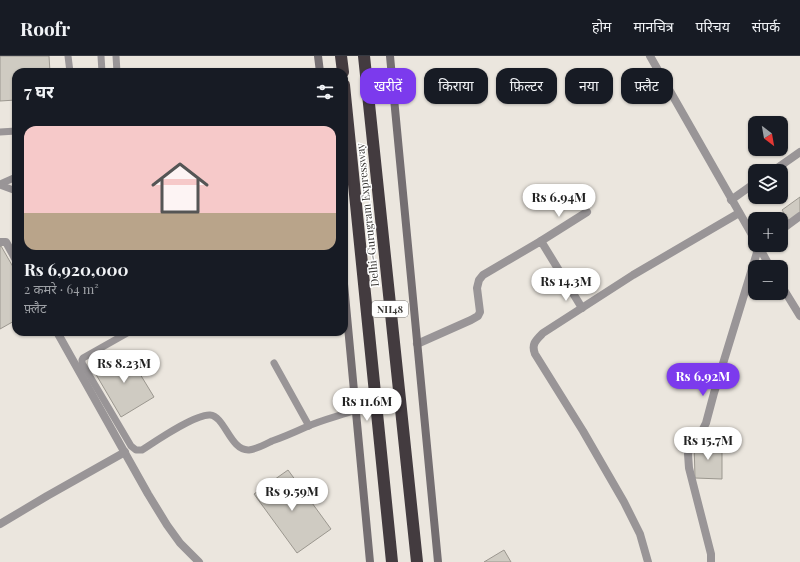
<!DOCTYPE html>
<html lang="hi">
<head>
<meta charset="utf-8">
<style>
  :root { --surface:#171b24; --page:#20242c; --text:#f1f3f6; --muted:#9ea1a6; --line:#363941; --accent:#7c3aed }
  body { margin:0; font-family:"Playfair Display","Noto Sans Devanagari",serif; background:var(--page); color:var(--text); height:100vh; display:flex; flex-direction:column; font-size:15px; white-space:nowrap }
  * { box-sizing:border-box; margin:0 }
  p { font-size:13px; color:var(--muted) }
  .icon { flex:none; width:22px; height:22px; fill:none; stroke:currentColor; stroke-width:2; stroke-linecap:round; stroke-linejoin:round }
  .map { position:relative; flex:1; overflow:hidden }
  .sheet { position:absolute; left:12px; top:12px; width:336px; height:268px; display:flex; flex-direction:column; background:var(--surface); border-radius:12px; box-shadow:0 1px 3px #0004 }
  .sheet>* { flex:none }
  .top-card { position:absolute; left:360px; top:12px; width:380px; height:36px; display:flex; gap:8px }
  .needle { width:26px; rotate:149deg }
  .fabs { position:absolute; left:748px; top:60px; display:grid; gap:8px }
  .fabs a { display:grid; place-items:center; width:40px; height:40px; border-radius:8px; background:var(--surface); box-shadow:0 1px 3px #0004; font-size:20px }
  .price { position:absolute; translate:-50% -34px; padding:0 9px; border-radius:14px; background:#fff; color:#222; font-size:13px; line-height:26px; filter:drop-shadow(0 1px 2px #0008) }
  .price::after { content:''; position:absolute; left:50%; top:24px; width:12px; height:9px; margin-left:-6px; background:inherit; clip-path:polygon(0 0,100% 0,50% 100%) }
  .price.current { background:var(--accent); color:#fff }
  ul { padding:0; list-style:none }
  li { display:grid; align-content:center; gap:8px; height:212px; padding:0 12px }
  li span { display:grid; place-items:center; height:124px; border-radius:12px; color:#555 }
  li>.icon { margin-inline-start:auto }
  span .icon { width:72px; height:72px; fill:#fffc; stroke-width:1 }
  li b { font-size:17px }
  h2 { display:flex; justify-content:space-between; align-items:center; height:48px; padding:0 12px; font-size:17px }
  .chip { padding:0 14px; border-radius:12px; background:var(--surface); box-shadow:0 1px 3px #0004; font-size:14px; line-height:36px }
  .chip.current { background:var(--accent); color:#fff }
  header { display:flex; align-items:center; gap:24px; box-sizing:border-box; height:56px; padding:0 20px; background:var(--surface); border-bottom:1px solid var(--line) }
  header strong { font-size:19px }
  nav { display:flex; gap:22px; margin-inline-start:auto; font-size:14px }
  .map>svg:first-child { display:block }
  .building { fill:#cfcbc2; stroke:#9b978f }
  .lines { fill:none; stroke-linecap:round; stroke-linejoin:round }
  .service { stroke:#999597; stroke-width:7 }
  .minor { stroke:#999597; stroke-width:8 }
  .secondary { stroke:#746e71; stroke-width:8 }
  .motorway { stroke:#433b3f; stroke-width:12 }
  .labels { text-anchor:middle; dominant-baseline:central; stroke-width:3; stroke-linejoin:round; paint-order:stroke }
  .shield { fill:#fff; stroke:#747371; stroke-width:1 }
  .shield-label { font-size:10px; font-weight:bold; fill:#393734 }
  .street-label { font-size:11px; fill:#393734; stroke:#fff }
</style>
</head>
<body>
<header>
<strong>Roofr</strong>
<nav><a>होम</a><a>मानचित्र</a><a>परिचय</a><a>संपर्क</a></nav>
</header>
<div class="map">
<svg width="800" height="506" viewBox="0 0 800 506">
  <rect width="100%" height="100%" fill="#ebe6de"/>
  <!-- building -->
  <g class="building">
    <path d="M0,0H49L50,16H16V44L0,45Z"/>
    <path d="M800,141V159L790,166L782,154Z"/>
    <path d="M1,190L16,216V264L0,273V191Z"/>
    <path d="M126,295L154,341L121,361L94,315Z"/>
    <path d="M694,386L722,388V423L695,422Z"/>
    <path d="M288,414L331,473L297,497L254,438Z"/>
    <path d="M504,494L511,506H484Z"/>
  </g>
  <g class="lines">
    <!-- service -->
    <g class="service">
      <path d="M68,0L70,16"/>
      <path d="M101,0L102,16"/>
      <path d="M116,0L117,16"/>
      <path d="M0,76L16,75"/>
      <path d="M0,128L16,121"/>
      <path d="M0,129L16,135"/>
      <path d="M129,276L83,302L82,304V307L131,390L136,394H142C156,385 195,358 210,359C225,360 230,395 249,394C257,393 266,388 272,385C284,381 295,376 306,371C322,364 339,360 356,354"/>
      <path d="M274,307L309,370"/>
    </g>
    <!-- minor -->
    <g class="minor">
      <path d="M650,0L755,184"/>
      <path d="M773,115L800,96"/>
      <path d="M731,144L755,127"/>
      <path d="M781,174L800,160"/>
      <path d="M541,185L587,156"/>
      <path d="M0,186H6L16,204"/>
      <path d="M758,189L770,211"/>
      <path d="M781,229L800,260"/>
      <path d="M57,276L148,438L167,469L180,487L199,506"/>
      <path d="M417,288L471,264L478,260L480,256L477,232L479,224L483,219L541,185L582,252"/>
      <path d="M0,468L47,440L125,396"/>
      <path d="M648,506L640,478L624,446L583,375L535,298C531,288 536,284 543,277L633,219L739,157"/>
      <path d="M711,506V498L689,412L688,398L691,386L703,373L706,367L714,337L759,190L761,189"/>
    </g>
    <!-- secondary -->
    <g class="secondary">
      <path d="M318,0L320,16"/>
      <path d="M390,0L438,506"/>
      <path d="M344,228L370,506"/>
    </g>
    <!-- motorway -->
    <g class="motorway">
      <path d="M341,0L343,16"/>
      <path d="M364,0L417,506"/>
      <path d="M344,29L392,506"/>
    </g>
  </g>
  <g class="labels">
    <!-- shield labels -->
    <rect class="shield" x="372" y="245" width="36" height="16" rx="3"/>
    <g class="shield-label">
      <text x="390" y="253">NH48</text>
    </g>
    <!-- street labels -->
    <g class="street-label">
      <text transform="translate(367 159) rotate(-96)">Delhi-Gurugram Expressway</text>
    </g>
  </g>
</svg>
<div class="fabs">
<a><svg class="needle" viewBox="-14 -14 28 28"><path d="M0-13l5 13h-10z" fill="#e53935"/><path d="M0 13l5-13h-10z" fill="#9ea1a6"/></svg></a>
<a><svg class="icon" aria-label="layers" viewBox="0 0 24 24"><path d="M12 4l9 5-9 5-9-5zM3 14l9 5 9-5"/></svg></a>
<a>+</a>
<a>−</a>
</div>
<b class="price" style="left:559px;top:162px">Rs 6.94M</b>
<b class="price" style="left:566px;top:246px">Rs 14.3M</b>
<b class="price" style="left:124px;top:328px">Rs 8.23M</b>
<b class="price current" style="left:703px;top:341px">Rs 6.92M</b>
<b class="price" style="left:367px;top:366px">Rs 11.6M</b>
<b class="price" style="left:708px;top:405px">Rs 15.7M</b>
<b class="price" style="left:292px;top:456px">Rs 9.59M</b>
<div class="top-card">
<a class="chip current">खरीदें</a>
<a class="chip">किराया</a>
<a class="chip">फ़िल्टर</a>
<a class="chip">नया</a>
<a class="chip">फ़्लैट</a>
</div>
<section class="sheet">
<h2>7 घर<svg class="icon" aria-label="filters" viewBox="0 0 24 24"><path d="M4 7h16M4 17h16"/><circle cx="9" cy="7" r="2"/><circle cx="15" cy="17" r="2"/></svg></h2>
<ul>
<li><span style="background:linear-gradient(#f6c9c9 70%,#b9a48a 0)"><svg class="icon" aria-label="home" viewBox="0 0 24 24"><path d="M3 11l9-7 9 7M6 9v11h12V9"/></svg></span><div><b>Rs 6,920,000</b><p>2 कमरे · 64 m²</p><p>फ़्लैट</p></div></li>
</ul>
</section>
</div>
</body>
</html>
